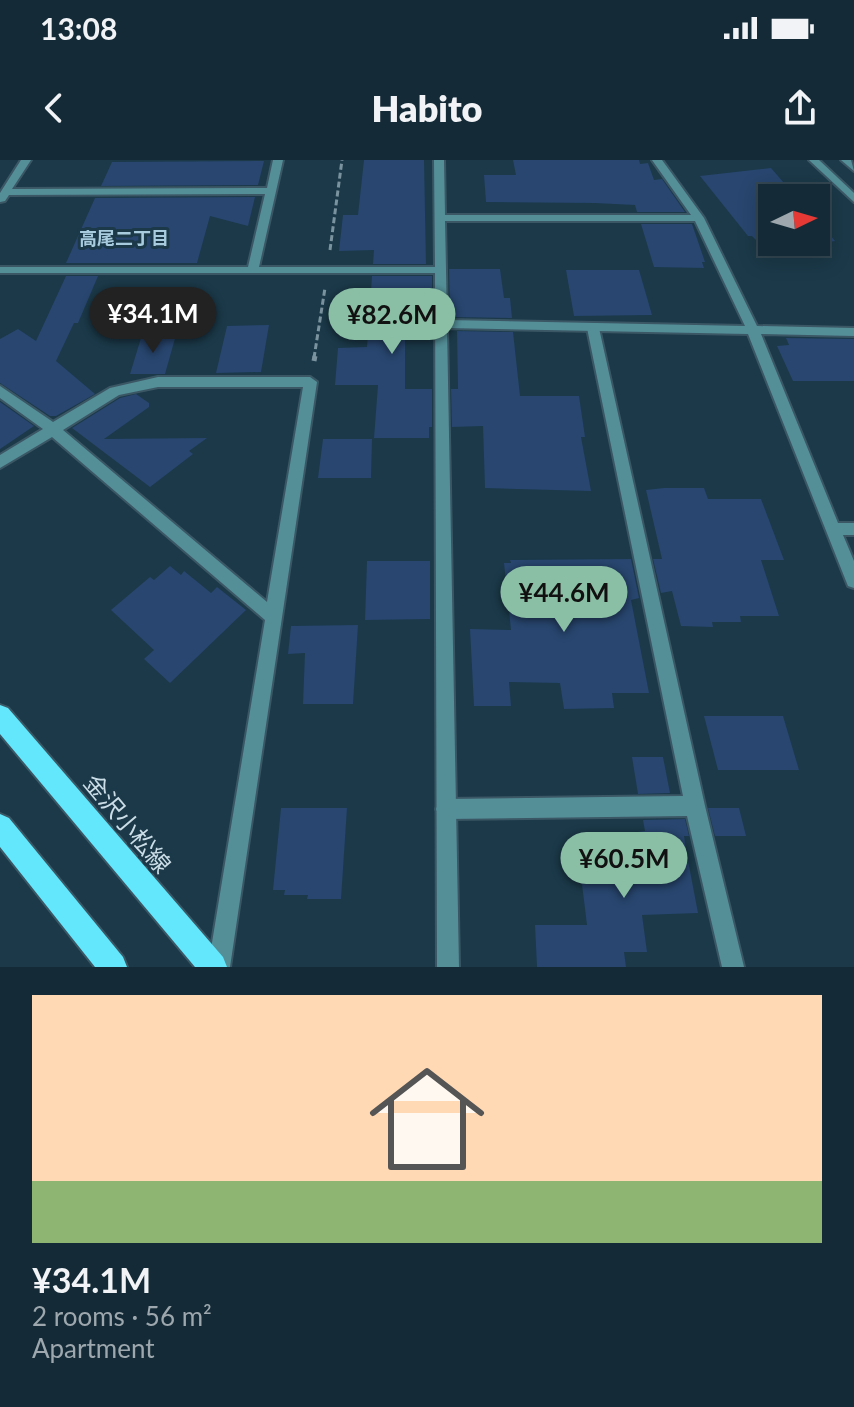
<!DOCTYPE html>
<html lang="en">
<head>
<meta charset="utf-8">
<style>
  :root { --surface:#142b37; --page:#213742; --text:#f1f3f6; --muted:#9da7ad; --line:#334752; --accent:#8abfa5 }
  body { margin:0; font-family:Lato,"Noto Sans JP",sans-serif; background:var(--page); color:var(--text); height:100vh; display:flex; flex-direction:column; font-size:30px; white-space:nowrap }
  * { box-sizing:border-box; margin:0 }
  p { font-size:26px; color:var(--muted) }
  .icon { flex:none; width:44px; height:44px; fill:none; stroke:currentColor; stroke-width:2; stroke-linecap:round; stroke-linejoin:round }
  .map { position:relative; height:807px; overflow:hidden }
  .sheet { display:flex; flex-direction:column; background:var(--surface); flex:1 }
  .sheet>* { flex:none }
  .needle { width:52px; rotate:85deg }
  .fabs { position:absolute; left:758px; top:24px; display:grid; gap:16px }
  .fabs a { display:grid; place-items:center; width:72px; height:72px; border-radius:0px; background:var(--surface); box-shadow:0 4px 20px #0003,0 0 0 2px var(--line); font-size:40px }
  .price { position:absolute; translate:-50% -68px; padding:0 18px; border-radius:28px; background:var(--accent); color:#111; font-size:26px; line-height:52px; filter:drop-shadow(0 2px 4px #0008) }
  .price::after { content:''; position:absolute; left:50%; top:48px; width:24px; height:18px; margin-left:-12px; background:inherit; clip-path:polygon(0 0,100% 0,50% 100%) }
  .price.selected { background:#222; color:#fff }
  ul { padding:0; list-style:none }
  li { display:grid; align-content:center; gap:16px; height:424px; padding:0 32px }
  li+li { border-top:2px solid var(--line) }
  li span { display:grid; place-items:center; height:248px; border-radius:0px; color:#555 }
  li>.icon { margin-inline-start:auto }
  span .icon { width:144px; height:144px; fill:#fffc; stroke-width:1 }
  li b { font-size:34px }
  .status { display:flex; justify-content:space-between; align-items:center; height:56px; padding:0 40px; background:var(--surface); direction:ltr }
  .status svg { height:22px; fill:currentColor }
  header { display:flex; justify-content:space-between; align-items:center; height:104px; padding:0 32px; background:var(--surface); font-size:36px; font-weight:800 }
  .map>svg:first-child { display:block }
  .building { fill:#28466f }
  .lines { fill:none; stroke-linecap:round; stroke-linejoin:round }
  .service-casing { stroke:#3b5765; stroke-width:4 }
  .minor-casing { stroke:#3b5765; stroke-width:4 }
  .tertiary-casing { stroke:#3b5765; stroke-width:4 }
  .primary-casing { stroke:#3b5765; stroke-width:4 }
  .path-far1 { stroke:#7b939f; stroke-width:3; stroke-dasharray:6 3; stroke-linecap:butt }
  .path { stroke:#7b939f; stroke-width:5; stroke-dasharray:7 4; stroke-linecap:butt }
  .service { fill:#548f98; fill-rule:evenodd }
  .minor { fill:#548f98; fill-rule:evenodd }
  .tertiary { fill:#548f98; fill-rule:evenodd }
  .primary { fill:#63e7fc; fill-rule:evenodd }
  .labels { text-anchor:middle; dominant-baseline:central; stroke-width:6; stroke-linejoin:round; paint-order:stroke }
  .far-neighbourhood-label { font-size:18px; font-weight:bold; fill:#a8cbde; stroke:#1b3949 }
  .near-street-label { font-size:24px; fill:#cbdde7; stroke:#1b3949 }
</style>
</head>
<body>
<div class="status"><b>13:08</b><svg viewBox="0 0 49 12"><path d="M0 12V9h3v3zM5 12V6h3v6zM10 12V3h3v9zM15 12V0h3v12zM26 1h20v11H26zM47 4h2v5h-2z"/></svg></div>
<header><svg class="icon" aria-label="back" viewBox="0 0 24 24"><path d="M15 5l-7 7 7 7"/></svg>Habito<svg class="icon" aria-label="share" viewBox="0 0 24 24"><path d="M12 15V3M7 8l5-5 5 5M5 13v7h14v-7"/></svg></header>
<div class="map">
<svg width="854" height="807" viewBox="0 0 854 807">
  <rect width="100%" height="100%" fill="#1b3949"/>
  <!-- building -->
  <g class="building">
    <path d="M364,0H424L426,104H373L374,90L339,91L343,55H358Z"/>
    <path d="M513,0H639L640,4L648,3L654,20L662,19L685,52H637L635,45L595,43L486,42L484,15H516Z"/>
    <path d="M264,1L258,25L101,26L112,2Z"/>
    <path d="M771,8L797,38H772V82H816V59L835,81L767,91L752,76H748L700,16Z"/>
    <path d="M255,37L248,66L210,56L197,103H66L95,38Z"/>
    <path d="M641,64H692L705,102H702L704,108L654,107Z"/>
    <path d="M449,109H500L504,138H510L512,158L450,157Z"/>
    <path d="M566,110H639L652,155L574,156Z"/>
    <path d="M66,116H98L78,163H74L56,201L95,234L56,256H50L0,223V179L18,169L36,181Z"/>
    <path d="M372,116H432V170H405V229H432V267H429V278H374L378,225H335L338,188L367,187Z"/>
    <path d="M269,165L261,212L216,213L227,166Z"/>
    <path d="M457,171L513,172L520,236H579L585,277H581L591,331L485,328L483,266L452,267L451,229H458Z"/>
    <path d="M176,175L165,214H130L141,178Z"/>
    <path d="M786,178L854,179V221H793L777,186L789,185Z"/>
    <path d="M136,234L149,243V247L104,279L207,278L189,291L193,294L150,327L72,268L120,238Z"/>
    <path d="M0,242L34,266L0,289Z"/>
    <path d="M323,279H372L371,318H318Z"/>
    <path d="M664,328H704L708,339H761L784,400H761L779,456H740L741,462H712L713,467L681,466L672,431L661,433L653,399H662L646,330Z"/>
    <path d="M631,399L639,438L631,440L649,533H612L614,548L564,549L560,523L509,522L511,546H474L470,469L511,470L504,403H511L510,400Z"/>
    <path d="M367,401H430V459L365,460Z"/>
    <path d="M170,406L181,415L184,411L211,433L217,427L246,450L170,523L144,499L154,490L111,450L150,417L154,420Z"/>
    <path d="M358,465L353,544H303L305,493L288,494L291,466Z"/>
    <path d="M704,556H783L799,610H718Z"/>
    <path d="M632,597H663L670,633L638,634Z"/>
    <path d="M281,648H347L341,739H307L308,735H284L285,730H273Z"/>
    <path d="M708,648H739L746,676H715Z"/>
    <path d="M685,659L689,676H684L686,690L698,753L642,755L647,792H624L626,807H537L535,765H587L580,708L621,707L616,675L645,671L643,660Z"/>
  </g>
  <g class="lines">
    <!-- service casing -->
    <g class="service-casing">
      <path id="service" d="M593,164L599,168L705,646L744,807H722L687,656L446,659L439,656L436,649L439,642L446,639L683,636L587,168Z"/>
    </g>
    <!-- minor casing -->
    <g class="minor-casing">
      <g id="minor">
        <path d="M21,0H31L12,29L267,28L273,0H283L259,107H435L434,0H444L445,55H691L652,0H662L704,58L757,166L854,168V176L761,174L838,363H854V375H843L854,401V428L848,426L846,421L748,174L447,168L459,807H437L435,113H0V107H248L265,34L9,35L5,41L0,42V33ZM445,61H695L745,166L447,160Z"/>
        <path d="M158,217H310L317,222L230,807H208L265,460L52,277L0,308V295L43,269L0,238V226L53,262L110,228ZM158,227H303L267,442L63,270L119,235Z"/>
      </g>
    </g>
    <!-- tertiary casing -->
    <g class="tertiary-casing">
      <g id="tertiary">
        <path d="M809,0H819L854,33V42Z"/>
        <path d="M841,0H851L854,11Z"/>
      </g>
    </g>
    <!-- primary casing -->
    <g class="primary-casing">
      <g id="primary">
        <path d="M0,545L8,548L223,797L227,807H195L0,574Z"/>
        <path d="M0,654L9,658L123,797L127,807H95L0,687Z"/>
      </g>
    </g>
    <!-- path-far1 -->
    <g class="path-far1">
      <path d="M330,90L342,0"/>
      <path d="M314,198L325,128"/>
    </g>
    <!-- path -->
    <path class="path" d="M314,201L315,196"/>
    <!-- service -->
    <use href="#service" class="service"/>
    <!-- minor -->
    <use href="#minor" class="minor"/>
    <!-- tertiary -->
    <use href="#tertiary" class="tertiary"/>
    <!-- primary -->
    <use href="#primary" class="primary"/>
  </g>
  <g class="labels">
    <!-- far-neighbourhood labels -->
    <g class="far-neighbourhood-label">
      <text x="124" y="78">高尾二丁目</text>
    </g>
    <!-- near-street labels -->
    <g class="near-street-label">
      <text transform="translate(128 663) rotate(50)">金沢小松線</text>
    </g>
  </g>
</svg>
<div class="fabs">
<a><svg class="needle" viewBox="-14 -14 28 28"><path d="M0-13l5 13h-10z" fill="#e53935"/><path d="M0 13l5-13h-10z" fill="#9da7ad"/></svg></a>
</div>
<b class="price selected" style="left:153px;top:195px">¥34.1M</b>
<b class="price" style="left:392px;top:196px">¥82.6M</b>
<b class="price" style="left:564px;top:474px">¥44.6M</b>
<b class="price" style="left:624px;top:740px">¥60.5M</b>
</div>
<section class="sheet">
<ul>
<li><span style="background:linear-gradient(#ffd9b3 75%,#8fb573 0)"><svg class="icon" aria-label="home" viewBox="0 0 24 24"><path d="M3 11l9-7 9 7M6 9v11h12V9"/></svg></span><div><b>¥34.1M</b><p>2 rooms · 56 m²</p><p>Apartment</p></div></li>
</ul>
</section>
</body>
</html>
